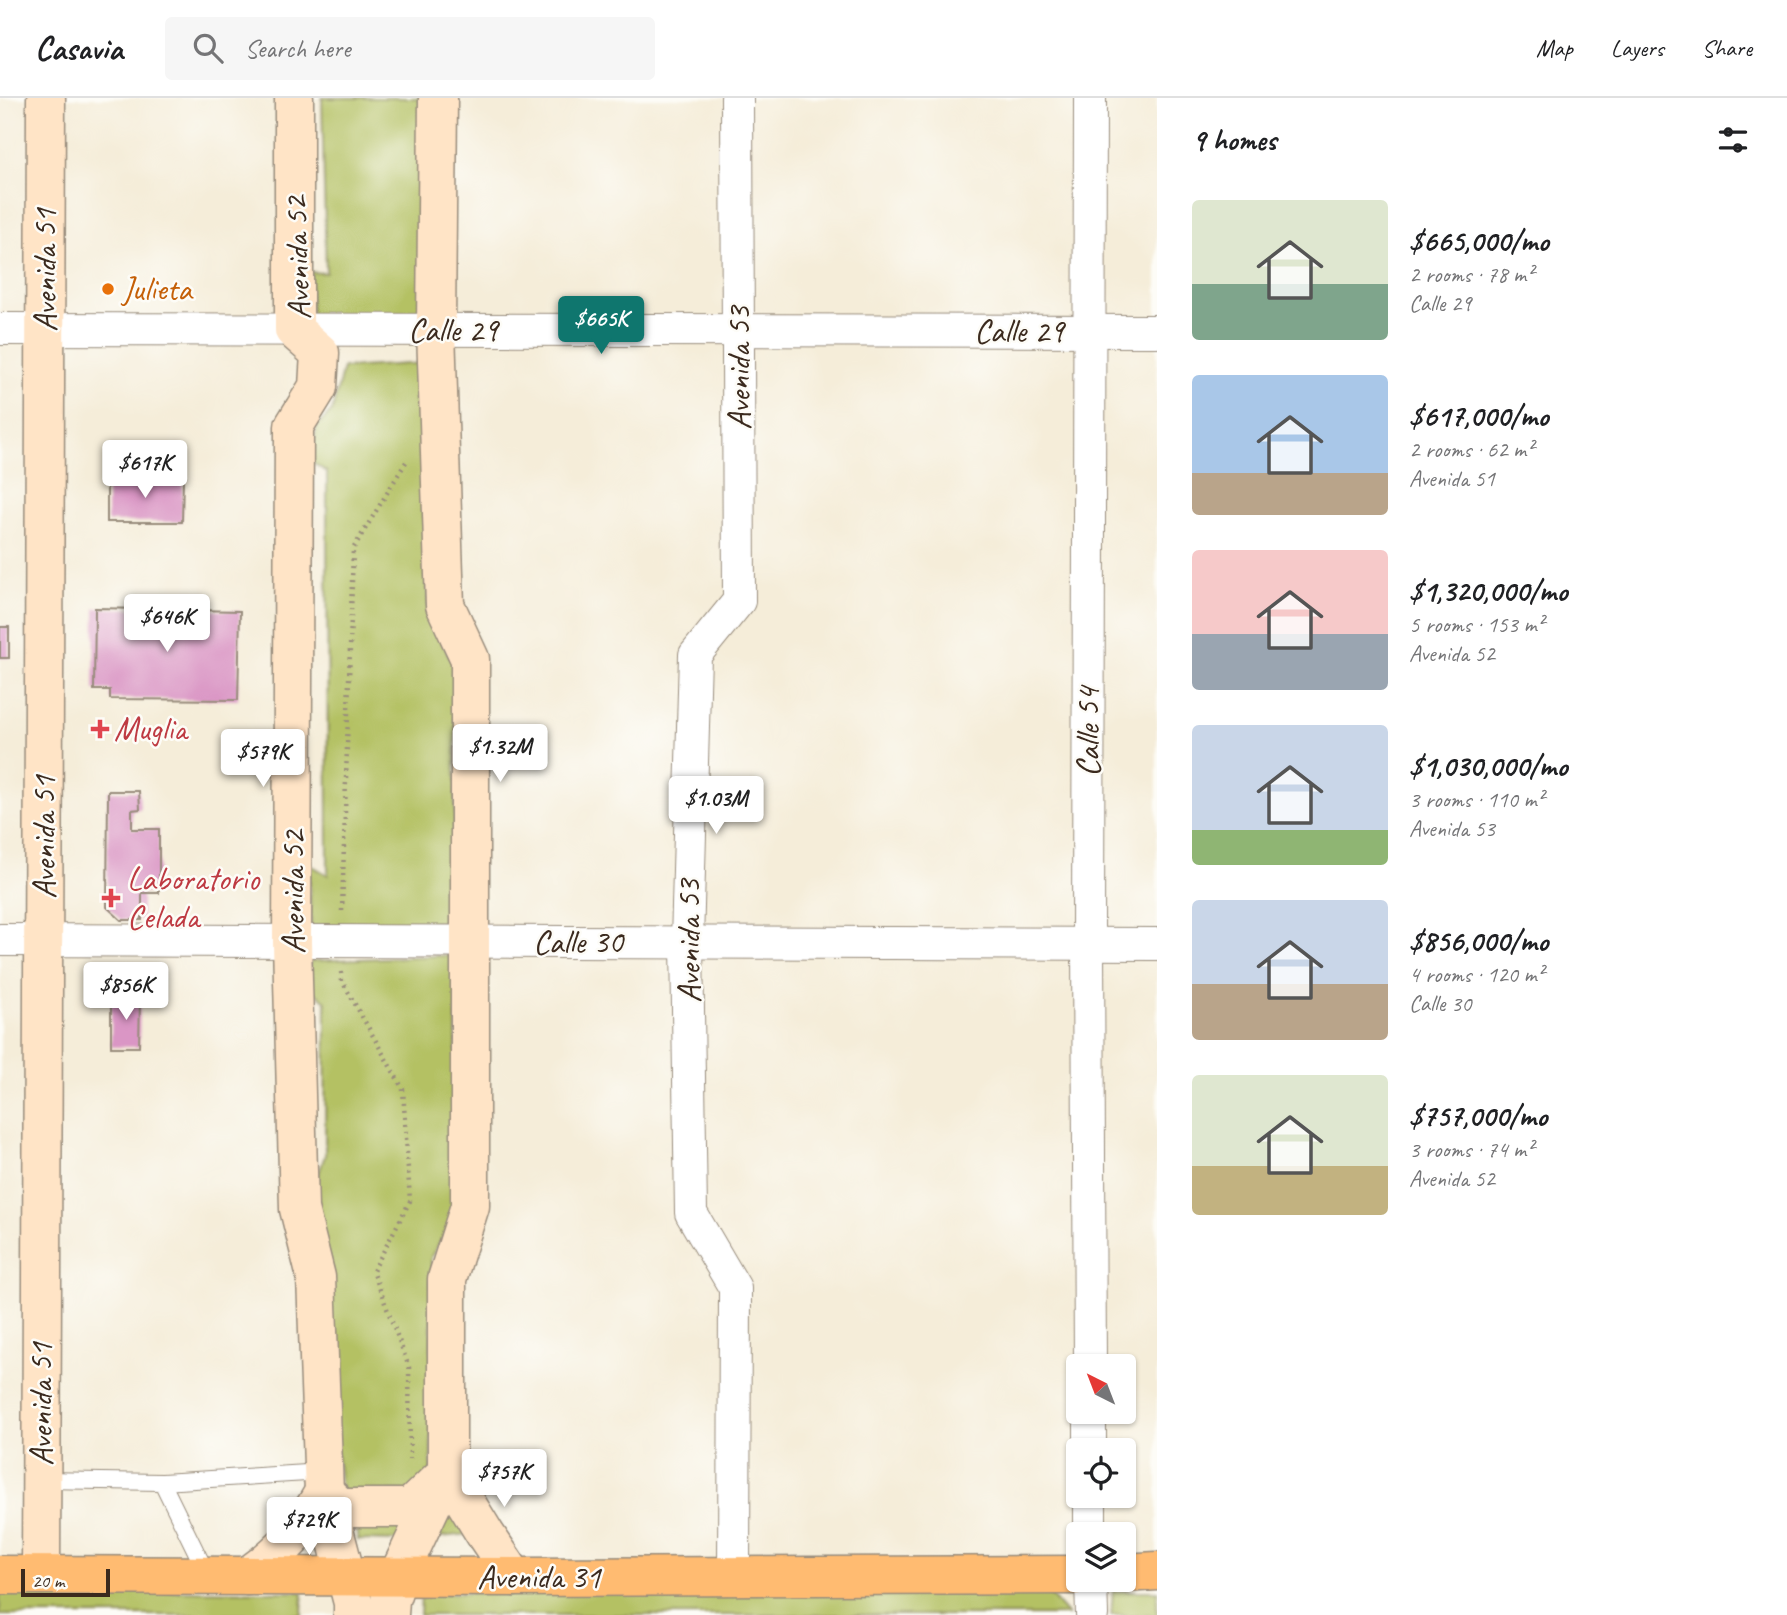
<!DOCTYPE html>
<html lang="en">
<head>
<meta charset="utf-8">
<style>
  :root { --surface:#fff; --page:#f6f6f6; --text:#202124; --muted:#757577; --line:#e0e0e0; --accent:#0f766e }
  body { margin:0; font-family:Caveat,sans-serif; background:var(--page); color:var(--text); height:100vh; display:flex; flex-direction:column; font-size:26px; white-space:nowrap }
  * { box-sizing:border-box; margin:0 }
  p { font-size:23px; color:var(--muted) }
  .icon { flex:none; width:38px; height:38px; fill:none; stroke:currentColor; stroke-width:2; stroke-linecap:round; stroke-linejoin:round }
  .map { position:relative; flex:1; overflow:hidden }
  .drawer { display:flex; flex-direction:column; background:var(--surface); width:630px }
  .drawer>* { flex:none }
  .needle { width:46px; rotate:318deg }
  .fabs { position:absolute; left:1066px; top:1256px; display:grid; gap:14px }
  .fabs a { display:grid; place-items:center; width:70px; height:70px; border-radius:7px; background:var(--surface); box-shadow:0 2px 5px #0004; font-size:35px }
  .scale { position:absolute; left:21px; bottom:18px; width:89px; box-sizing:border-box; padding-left:7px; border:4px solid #3b2a1e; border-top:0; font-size:19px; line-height:24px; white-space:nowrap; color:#3b2a1e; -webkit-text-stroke:5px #fdfcf7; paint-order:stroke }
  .price { position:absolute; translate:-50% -60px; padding:0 16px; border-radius:7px; background:#fff; color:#222; font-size:23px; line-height:46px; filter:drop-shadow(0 2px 4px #0008) }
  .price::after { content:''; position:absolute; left:50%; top:42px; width:21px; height:16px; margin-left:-10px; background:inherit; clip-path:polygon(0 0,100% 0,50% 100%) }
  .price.current { background:var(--accent); color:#fff }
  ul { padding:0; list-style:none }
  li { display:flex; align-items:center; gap:21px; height:175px; padding:0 35px }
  li span { display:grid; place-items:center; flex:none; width:196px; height:140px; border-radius:7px; color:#555 }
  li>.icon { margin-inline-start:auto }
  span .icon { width:84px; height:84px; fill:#fffc; stroke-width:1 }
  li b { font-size:30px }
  h2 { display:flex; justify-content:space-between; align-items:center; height:84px; padding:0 35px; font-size:30px }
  header { display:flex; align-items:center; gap:42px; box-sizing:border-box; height:98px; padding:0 35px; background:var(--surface); border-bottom:2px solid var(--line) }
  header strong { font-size:33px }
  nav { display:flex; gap:38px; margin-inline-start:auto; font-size:24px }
  .search { width:490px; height:63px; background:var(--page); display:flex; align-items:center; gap:18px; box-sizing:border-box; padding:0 24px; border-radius:7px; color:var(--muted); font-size:26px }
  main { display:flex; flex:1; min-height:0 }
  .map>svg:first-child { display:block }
  .green { fill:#b4c163; stroke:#787640; stroke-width:2 }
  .building { fill:#da96c5 }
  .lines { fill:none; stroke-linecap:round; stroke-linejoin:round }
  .lane-casing { stroke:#988c7c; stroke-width:18 }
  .street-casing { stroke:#988c7c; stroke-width:34 }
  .secondary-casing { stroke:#988c7c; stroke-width:41 }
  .highway-casing { stroke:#988c7c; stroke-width:41 }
  .path { stroke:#988c7c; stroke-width:4.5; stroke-dasharray:2 5; stroke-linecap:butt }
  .lane { stroke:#fff; stroke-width:16 }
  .street { stroke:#fff; stroke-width:32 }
  .secondary { stroke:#ffe4c6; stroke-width:38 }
  .highway { stroke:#ffbb71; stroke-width:38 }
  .food-dot { fill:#e8710a; stroke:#fdfcf7; stroke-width:2.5 }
  .health-dot { fill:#e0444e; stroke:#fdfcf7; stroke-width:2.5 }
  .labels { text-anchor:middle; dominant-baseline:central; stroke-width:5; stroke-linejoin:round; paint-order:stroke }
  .street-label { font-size:33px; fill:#3b2a1e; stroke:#fdfcf7 }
  .food-label { font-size:33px; fill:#c56008; stroke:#fdfcf7; text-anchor:start }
  .health-label { font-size:33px; fill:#be3a42; stroke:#fdfcf7; text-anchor:start }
</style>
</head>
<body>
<header>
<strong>Casavia</strong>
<div class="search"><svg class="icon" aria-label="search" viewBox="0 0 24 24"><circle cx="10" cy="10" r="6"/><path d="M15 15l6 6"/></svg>Search here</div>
<nav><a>Map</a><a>Layers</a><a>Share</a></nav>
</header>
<main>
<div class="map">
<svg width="1157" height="1517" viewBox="0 0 1157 1517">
  <rect width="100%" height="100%" fill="#fdfcf7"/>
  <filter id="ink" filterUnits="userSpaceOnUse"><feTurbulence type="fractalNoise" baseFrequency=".0143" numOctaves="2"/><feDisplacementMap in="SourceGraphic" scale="14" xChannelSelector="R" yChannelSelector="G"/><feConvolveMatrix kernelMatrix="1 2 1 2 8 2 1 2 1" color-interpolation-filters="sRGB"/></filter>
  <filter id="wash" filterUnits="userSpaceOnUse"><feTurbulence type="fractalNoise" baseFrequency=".00686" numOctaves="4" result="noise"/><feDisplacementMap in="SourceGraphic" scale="28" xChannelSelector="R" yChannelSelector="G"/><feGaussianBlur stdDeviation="1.57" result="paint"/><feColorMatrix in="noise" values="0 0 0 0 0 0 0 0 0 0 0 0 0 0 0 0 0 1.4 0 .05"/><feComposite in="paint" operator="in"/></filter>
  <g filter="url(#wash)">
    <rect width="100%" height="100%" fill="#f5edd9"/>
    <!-- green -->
    <g class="green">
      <path d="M322,0H425L422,221L312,227L309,174L326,175Z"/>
      <path d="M425,265L428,517L456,571L454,824L311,830L309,766L328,777L327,374L310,363L317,328L332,313L343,270Z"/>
      <path d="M456,857V1116L431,1159V1383L410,1394L341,1393L309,1105L325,1057L326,903L310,891V863Z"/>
      <path d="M451,1403L471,1436L429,1440Z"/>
      <path d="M409,1420L400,1443L358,1442L354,1421Z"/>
      <path d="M1040,1486L1068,1517H420L421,1496Z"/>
      <path d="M0,1492L303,1494L302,1517H0Z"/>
      <path d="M1113,1493H1157V1517H1111Z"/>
    </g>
    <g id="blocks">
      <!-- building -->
      <g class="building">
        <path d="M107,380H183L182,424H107Z"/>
        <path d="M95,510L240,513L238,602L110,601V592H94Z"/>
        <rect x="0" y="529" width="9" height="31"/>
        <path d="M108,693H139L140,711L132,712V731H159V795H142V822H121L107,809Z"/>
        <path d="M121,898H140L139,949H111V905Z"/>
      </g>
    </g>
  </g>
  <g filter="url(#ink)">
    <use href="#blocks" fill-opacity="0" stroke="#988c7c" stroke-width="2"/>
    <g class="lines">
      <!-- lane casing -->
      <g class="lane-casing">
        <g id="lane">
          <path d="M41,1382L162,1384L207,1476"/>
          <path d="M162,1384L323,1374"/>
        </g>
      </g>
      <!-- street casing -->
      <g class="street-casing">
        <g id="street">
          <path d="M0,231L1157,233"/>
          <path d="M0,842L1157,846"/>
          <path d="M1090,1269L1088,845L1090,0"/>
          <path d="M1090,1314V1353"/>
          <path d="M1090,1398V1437"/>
          <path d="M734,1479L735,1190L691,1115L687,844L695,557L739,503L737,0"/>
          <path d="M1091,1482L1092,1517"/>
        </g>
      </g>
      <!-- secondary casing -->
      <g class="secondary-casing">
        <g id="secondary">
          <path d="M294,0V232L320,255L318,289L294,328L292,844L299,1111L316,1179L324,1394L353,1505V1517"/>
          <path d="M447,1374L485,1436L514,1479"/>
          <path d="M324,1394L341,1410H410L440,1381"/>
          <path d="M41,1477L46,0"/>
          <path d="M248,1478C281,1455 304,1430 324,1394"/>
          <path d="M389,1517L390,1502L398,1478L447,1374V1181L470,1108V561L445,507L436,232L438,0"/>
        </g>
      </g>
      <!-- highway casing -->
      <g class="highway-casing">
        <g id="highway">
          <path d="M1124,1475L1157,1473"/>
          <path d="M0,1477L514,1479L1078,1477"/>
        </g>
      </g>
      <!-- path -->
      <g class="path">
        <path d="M342,813L353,451L406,364"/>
        <path d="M341,874L342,883L403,991L410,1103L373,1173L409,1269L410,1361"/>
      </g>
      <!-- lane -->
      <use href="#lane" class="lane"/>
      <!-- street -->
      <use href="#street" class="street"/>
      <!-- secondary -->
      <use href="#secondary" class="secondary"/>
      <!-- highway -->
      <use href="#highway" class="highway"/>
    </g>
  </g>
  <!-- markers -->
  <circle class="food-dot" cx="108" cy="191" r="7"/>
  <g class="health-dot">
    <path d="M96.5 620.5h7v7h7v7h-7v7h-7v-7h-7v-7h7z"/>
    <path d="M107.5 789.5h7v7h7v7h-7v7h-7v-7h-7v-7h7z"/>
  </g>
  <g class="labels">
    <!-- street labels -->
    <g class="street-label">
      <text transform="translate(297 160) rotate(-92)">Avenida 52</text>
      <text transform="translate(45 172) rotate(-90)">Avenida 51</text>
      <text x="453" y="232">Calle 29</text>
      <text x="1019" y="233">Calle 29</text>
      <text transform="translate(739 270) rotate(-90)">Avenida 53</text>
      <text transform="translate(1088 634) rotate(-90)">Calle 54</text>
      <text transform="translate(44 739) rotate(-90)">Avenida 51</text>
      <text transform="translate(293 794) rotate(-90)">Avenida 52</text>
      <text transform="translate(689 843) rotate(-90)">Avenida 53</text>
      <text x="578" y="844">Calle 30</text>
      <text transform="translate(41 1306) rotate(-90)">Avenida 51</text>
      <text x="539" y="1479">Avenida 31</text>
    </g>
    <!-- food labels -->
    <g class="food-label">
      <text x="122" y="191">Julieta</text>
    </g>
    <!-- health labels -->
    <g class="health-label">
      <text x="114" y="631">Muglia</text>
      <text x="127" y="781">Laboratorio<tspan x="127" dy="38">Celada</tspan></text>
    </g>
  </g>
</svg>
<div class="fabs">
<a><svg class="needle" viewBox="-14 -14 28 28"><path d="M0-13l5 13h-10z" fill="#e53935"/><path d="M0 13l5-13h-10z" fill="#757577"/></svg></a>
<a><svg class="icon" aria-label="locate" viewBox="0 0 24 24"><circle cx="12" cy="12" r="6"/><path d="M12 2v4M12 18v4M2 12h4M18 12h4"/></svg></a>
<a><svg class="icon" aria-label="layers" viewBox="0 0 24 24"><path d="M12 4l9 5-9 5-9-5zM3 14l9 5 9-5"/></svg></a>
</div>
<div class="scale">20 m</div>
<b class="price current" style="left:601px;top:258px">$665K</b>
<b class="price" style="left:145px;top:402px">$617K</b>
<b class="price" style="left:167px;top:556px">$646K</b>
<b class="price" style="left:500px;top:686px">$1.32M</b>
<b class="price" style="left:263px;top:691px">$579K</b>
<b class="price" style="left:716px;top:738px">$1.03M</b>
<b class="price" style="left:126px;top:924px">$856K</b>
<b class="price" style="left:504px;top:1411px">$757K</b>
<b class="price" style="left:309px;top:1459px">$729K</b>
</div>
<section class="drawer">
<h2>9 homes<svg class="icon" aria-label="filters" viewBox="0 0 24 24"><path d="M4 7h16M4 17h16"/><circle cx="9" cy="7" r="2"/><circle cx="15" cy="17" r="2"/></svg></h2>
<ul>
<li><span style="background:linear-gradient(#dfe7d0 60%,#7fa58c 0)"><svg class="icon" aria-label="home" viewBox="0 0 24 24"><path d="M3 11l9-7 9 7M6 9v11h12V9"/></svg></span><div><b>$665,000/mo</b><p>2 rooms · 78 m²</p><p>Calle 29</p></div></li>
<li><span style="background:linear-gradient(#a9c7e8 70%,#b9a48a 0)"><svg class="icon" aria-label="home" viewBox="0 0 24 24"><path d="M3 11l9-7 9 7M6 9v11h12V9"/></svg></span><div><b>$617,000/mo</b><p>2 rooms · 62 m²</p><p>Avenida 51</p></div></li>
<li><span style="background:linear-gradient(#f6c9c9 60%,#9aa5b1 0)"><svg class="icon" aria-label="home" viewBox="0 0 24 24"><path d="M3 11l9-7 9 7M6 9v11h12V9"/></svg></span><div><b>$1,320,000/mo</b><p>5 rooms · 153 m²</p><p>Avenida 52</p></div></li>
<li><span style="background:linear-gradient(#c9d6e8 75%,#8fb573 0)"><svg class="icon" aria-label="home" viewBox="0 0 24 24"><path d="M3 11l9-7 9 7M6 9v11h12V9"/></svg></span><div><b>$1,030,000/mo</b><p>3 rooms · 110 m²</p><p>Avenida 53</p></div></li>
<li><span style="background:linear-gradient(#c9d6e8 60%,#b9a48a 0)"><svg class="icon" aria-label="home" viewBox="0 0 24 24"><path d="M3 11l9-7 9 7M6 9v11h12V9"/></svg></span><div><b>$856,000/mo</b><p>4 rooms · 120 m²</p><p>Calle 30</p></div></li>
<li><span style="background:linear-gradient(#dfe7d0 65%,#c2b280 0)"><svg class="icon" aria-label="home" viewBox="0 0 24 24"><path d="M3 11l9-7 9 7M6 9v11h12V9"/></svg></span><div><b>$757,000/mo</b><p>3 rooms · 74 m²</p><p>Avenida 52</p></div></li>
</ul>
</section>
</main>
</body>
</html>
